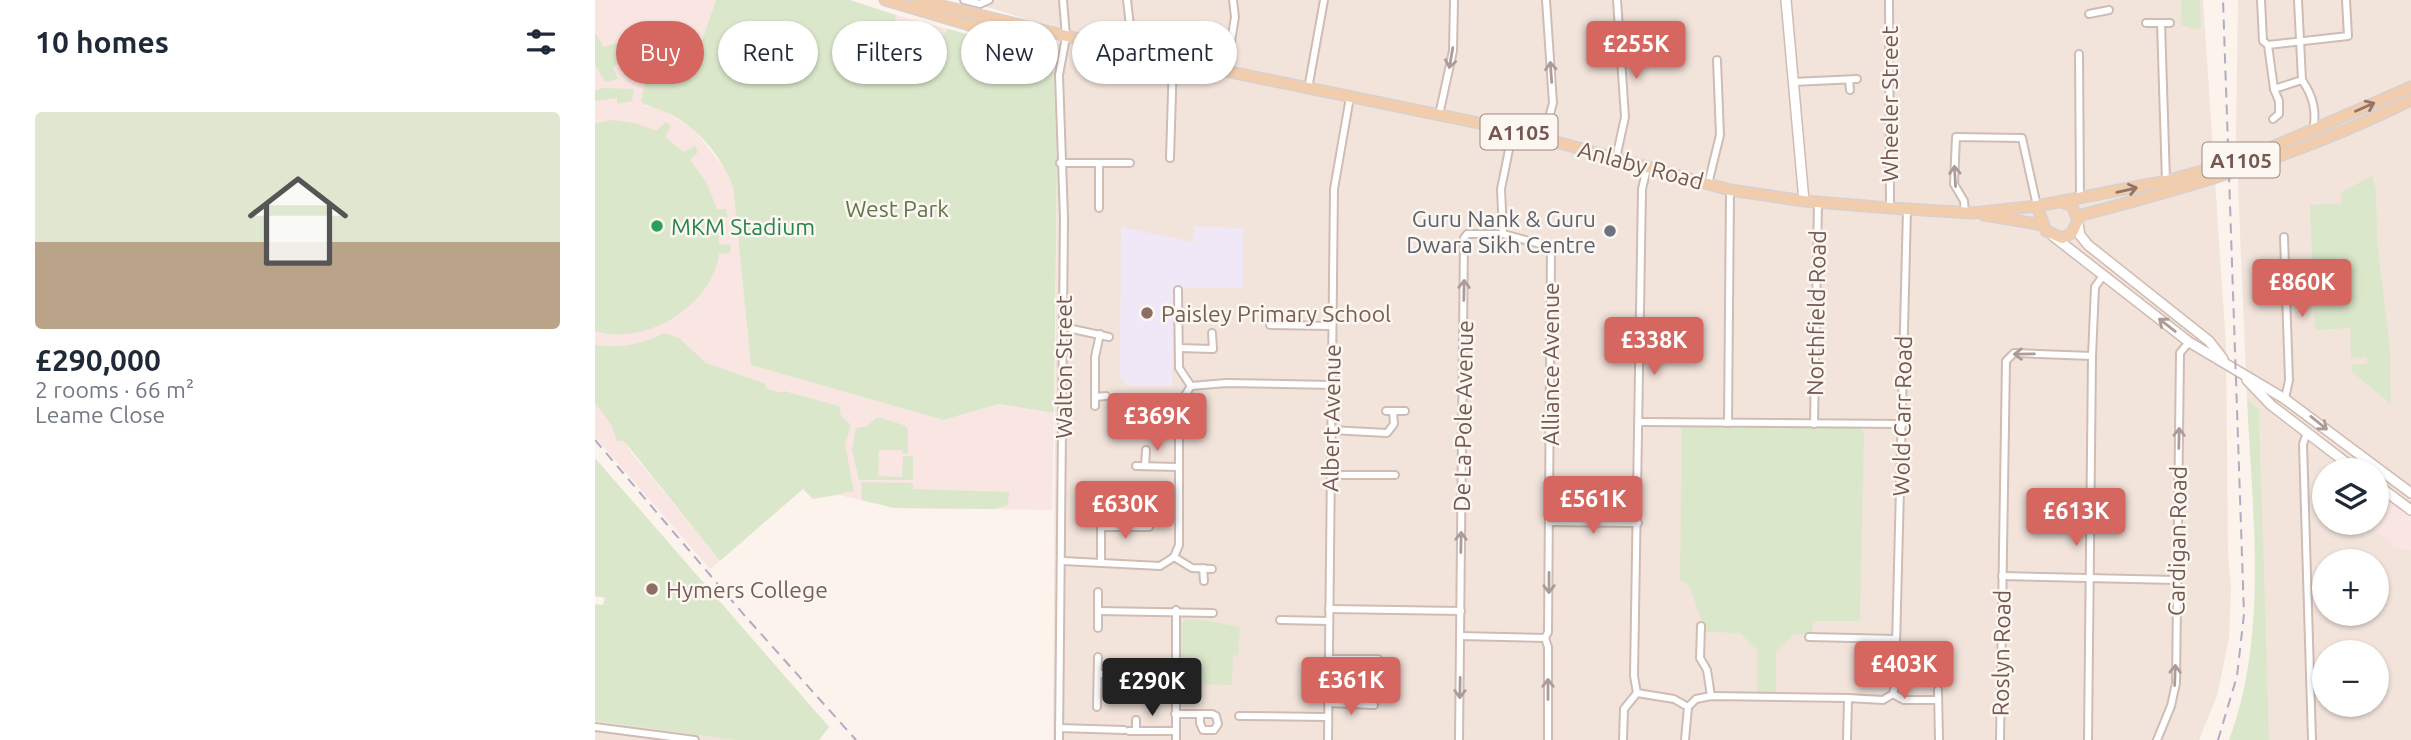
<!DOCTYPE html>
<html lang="en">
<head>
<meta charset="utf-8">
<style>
  :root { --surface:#fff; --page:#f6f6f7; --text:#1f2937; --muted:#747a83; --line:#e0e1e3; --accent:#d66760 }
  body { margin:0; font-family:Ubuntu,sans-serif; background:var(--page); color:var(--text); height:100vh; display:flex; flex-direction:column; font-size:26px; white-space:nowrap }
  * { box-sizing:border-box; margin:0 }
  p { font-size:23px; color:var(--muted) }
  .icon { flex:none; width:38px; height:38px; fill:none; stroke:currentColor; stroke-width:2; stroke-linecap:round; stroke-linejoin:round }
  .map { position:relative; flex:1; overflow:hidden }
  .side { display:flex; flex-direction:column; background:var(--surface); width:595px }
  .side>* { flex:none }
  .top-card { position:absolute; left:21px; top:21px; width:665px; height:63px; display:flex; gap:14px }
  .tools { position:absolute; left:1717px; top:458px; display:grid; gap:14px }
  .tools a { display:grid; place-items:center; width:77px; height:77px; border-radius:50%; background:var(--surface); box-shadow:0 2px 5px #0004; font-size:35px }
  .price { position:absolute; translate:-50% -60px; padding:0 16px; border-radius:7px; background:var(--accent); color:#fff; font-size:23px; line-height:46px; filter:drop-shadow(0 2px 4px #0008) }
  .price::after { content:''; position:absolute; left:50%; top:42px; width:21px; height:16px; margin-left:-10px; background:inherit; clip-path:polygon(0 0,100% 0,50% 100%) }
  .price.current { background:#222; color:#fff }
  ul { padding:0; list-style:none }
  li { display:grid; align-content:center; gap:14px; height:371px; padding:0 35px }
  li+li { border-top:2px solid var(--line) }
  li span { display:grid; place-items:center; height:217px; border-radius:7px; color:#555 }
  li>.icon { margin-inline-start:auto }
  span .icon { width:126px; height:126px; fill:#fffc; stroke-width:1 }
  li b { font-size:30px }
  h2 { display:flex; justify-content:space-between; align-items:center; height:84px; padding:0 35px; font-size:30px }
  .pill { padding:0 24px; border-radius:32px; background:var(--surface); box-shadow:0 2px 5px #0004; font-size:24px; line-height:63px }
  .pill.current { background:var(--accent); color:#fff }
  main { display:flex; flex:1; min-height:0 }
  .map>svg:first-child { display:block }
  .residential { fill:#f2e4db; fill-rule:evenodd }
  .commercial { fill:#f9e5e1 }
  .education { fill:#f0e8f7 }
  .green { fill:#dbe7cb }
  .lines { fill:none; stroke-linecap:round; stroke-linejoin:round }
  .street-casing { stroke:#cebcb5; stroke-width:10 }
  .secondary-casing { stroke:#d1bbb3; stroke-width:12 }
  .primary-casing { stroke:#d8d0ce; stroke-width:13 }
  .street { stroke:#fff; stroke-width:6 }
  .secondary { stroke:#fff; stroke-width:9 }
  .primary { stroke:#f1cdad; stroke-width:10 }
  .rail { stroke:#b4aac4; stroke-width:2; stroke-dasharray:10 7; stroke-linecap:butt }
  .oneway { stroke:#ac9b97 }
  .oneway2 { stroke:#937568 }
  .leisure-dot { fill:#2e9e5b; stroke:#fdf7f2; stroke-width:2.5 }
  .worship-dot { fill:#6b7280; stroke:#fdf7f2; stroke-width:2.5 }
  .education-dot { fill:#8d6e63; stroke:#fdf7f2; stroke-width:2.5 }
  .labels { text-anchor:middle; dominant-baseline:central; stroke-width:5; stroke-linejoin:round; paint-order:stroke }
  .shield { fill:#fdf7f2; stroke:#9d8881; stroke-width:2 }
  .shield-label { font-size:21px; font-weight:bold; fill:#745851 }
  .street-label { font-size:23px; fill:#745851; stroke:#fdf7f2 }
  .park-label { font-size:23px; fill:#5f784b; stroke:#fdf7f2 }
  .worship-label { font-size:23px; fill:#5b616d; stroke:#fdf7f2; text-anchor:end }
  .leisure-label { font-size:23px; fill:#27864d; stroke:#fdf7f2; text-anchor:start }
  .education-label { font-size:23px; fill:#785e54; stroke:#fdf7f2; text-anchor:start }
</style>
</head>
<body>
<main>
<section class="side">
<h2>10 homes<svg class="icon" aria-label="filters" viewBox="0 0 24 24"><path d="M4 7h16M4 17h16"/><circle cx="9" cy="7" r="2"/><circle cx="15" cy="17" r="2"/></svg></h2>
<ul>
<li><span style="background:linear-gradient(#dfe7d0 60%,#b9a48a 0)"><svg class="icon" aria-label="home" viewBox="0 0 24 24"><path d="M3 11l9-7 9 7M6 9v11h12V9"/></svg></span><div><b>£290,000</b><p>2 rooms · 66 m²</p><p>Leame Close</p></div></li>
</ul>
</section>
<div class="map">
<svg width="1816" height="740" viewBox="0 0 1816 740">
  <rect width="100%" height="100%" fill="#fbf3ec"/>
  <!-- residential -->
  <g class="residential">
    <path d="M370,0H1608L1631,346L1633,554L1636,588L1634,638L1622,696L1604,740H458L462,161L458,61L466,30Z"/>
    <path d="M1643,0H1816V740H1674L1672,732L1664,409L1652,399L1646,256L1641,133ZM1729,471H1782V523H1729ZM1729,562H1782V614H1729ZM1729,653H1782V705H1729Z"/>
    <path d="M0,721L139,740H0Z"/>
  </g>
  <!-- commercial -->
  <g class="commercial">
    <path d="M0,0H121L95,75L50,103V106L66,109L100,131L133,173L138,187L156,365L348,420L404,404L459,413L457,510L299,508L244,495L218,499L208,488L32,447L125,561L115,569L0,437Z"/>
    <path d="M301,15L353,29L351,35L334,52L295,41Z"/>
    <path d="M421,36L454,47L458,61L404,79L385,46L386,38Z"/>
    <path d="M1782,490L1816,515V550L1798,548L1796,543L1771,523H1782Z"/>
  </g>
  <!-- education -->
  <path class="education" d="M599,226L648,228V288H579L577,386H532L525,377L526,227L598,242Z"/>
  <!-- green -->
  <g class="green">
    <path d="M121,0H255L301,15L296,42L334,52L353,29L386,38L385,46L405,79L458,61L462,161L459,413L404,404L348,420L156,365L138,187C127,157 104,129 75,114C65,109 53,107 46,102L54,62L95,75Z"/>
    <path d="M1587,0H1605L1606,27L1603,30L1586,25Z"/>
    <path d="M0,32L9,47L28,41L36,57L18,67L23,79L10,82L0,65Z"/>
    <path d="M9,88L39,89L37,101L22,104V98L0,101V90Z"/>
    <path d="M17,120L40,123L61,131L71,122L76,126L70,137L88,152L100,146L103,152L95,160L111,182L122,209H131L133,217L123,220L124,244L136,245L135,253L124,254C117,306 50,347 0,331V123Z"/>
    <path d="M1777,176L1781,190L1782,242L1795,349L1796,404L1757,372L1756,365L1772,363V357L1756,358L1755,328L1720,330L1715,205L1746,203V192Z"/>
    <path d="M69,333L84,338L111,363L171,384L170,388L187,393L189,391L244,406L246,416L256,425L250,445L259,491L218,499L208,489L125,561L29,441H22L16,424L0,403V345C23,349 49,344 69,333Z"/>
    <path d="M1652,399L1664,409L1674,740H1634C1674,633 1657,511 1652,399Z"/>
    <path d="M283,417L311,426L313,430V453H308L307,450H284L283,476L307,477L308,456H318V480H264L257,449L261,428L272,426Z"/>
    <path d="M1087,426L1265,428L1269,432L1265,621H1218L1217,634H1199L1181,651V693H1162V650L1145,633L1111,632L1093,583L1085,580Z"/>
    <path d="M0,458L234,727L224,740H139L0,721V604L8,605L10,598L0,596Z"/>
    <path d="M266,482L318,483V489L414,492L413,505L400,509L299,508L267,500Z"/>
    <path d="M609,620L645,627L643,655L638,656L637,685L586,684V623L591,619Z"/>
  </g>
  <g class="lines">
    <!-- street casing -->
    <g class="street-casing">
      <g id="street">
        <path d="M369,0L385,4L394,0"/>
        <path d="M532,0L538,52"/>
        <path d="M1294,0L1295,208"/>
        <path d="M1666,0L1668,41L1673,45L1679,89L1707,80"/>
        <path d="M1703,0L1707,80C1718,96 1722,111 1718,131"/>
        <path d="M1494,14L1514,10"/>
        <path d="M1551,23H1575"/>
        <path d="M1566,23L1571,181"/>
        <path d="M1673,45L1753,36L1751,0"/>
        <path d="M1484,54L1485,199"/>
        <path d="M631,71L640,17L638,0"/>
        <path d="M1254,80L1255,90"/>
        <path d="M1198,82L1262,79"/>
        <path d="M713,89L729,0"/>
        <path d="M844,115L858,51L859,0"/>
        <path d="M1678,119L1684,114V101L1679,89"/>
        <path d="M948,139L958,103L951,0"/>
        <path d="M575,158L578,60"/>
        <path d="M1021,158L1030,117L1022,0"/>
        <path d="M465,163H535"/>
        <path d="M1052,168L1047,189L1039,676L1042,693L1079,699L1093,707"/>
        <path d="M1113,184L1125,135L1122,60"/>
        <path d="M504,208V163"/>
        <path d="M1370,212L1369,201L1359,184L1361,137L1427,138L1442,206"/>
        <path d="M908,234L906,189L918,130"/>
        <path d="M1689,237L1694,380L1690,399"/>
        <path d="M583,290L584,368L596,386"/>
        <path d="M675,325L737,326"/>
        <path d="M468,327L514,337"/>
        <path d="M584,348L618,349L617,333"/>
        <path d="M500,397L511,396"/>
        <path d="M500,406V357L505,334"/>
        <path d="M791,411H810"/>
        <path d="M1045,422L1308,424"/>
        <path d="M1133,423L1135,190"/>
        <path d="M1219,424L1223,202"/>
        <path d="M736,430L792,433L799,424L798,411"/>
        <path d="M1712,433L1708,444L1717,740"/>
        <path d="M541,466L583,467"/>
        <path d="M550,466L551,450"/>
        <path d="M736,475H800"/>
        <path d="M954,522L1043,523"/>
        <path d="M507,527H554"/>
        <path d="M579,557L597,568L617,569"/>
        <path d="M468,561L565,566L579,557L584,545V405L596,386L631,383L737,385"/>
        <path d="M506,563V518"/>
        <path d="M608,568L609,581"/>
        <path d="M1407,576L1581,580"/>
        <path d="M734,609L866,611"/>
        <path d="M503,611L618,613"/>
        <path d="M685,620L734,621"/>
        <path d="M1106,626L1105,658L1112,670L1116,696"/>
        <path d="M503,628V592"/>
        <path d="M865,636L950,638"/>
        <path d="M1214,637L1301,639"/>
        <path d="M734,659H783"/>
        <path d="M503,674L550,675L564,681L581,682"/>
        <path d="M1343,690L1344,740"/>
        <path d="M1298,694L1309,700H1343"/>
        <path d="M733,703L779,705"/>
        <path d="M502,707L503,657"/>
        <path d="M580,714H617L621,716L623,724L619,730H608L605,723V714"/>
        <path d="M644,716L733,717"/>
        <path d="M0,727L100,740"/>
        <path d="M464,728L529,730"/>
        <path d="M534,731H581"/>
        <path d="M541,731V720"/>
        <path d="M464,740L469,219L464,75L471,37L468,0"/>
        <path d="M581,740V610"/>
        <path d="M733,740L739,189L755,97"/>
        <path d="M864,740L869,238L872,234H908L956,247L953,632L950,638L953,647V740"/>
        <path d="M1028,740L1029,709L1042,693"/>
        <path d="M1090,740L1093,707L1101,699L1116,696L1253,698"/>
        <path d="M1252,740L1253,698L1288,700L1298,694L1300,686L1312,209"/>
        <path d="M1405,740L1411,361L1419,353L1497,356"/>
        <path d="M1493,740L1497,356L1500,287L1507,277"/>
        <path d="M1562,740L1576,706L1581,683L1585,353L1594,342"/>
      </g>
    </g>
    <!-- secondary casing -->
    <g class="secondary-casing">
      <g id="secondary">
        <path d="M1191,0L1209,201"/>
        <path d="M1483,224L1485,235L1493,245L1614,341L1628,359"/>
        <path d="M1458,236L1594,342L1690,399L1816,493"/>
        <path d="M1652,380L1676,405L1762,471"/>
        <path d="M1782,485L1816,510"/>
      </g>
    </g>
    <!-- primary casing -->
    <g class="primary-casing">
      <g id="primary">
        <path d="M290,0L378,26L443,34"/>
        <path d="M322,0L538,52L918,130L1135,190L1209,201L1295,208L1378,213L1442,206L1571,181L1650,159L1816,87"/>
        <path d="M1442,206L1451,231L1467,238L1477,233L1483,220L1477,206L1466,202"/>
        <path d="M1389,215L1448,225"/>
        <path d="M1483,216C1601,185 1706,155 1816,100"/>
      </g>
    </g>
    <!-- street -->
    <use href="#street" class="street"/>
    <!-- secondary -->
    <use href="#secondary" class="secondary"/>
    <!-- primary -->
    <use href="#primary" class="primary"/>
    <!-- rail -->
    <g class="rail">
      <path d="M0,440L150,616L261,740"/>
      <path d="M1623,740L1642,676L1649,614L1628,0"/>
    </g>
  </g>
  <!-- one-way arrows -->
  <defs><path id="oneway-shaft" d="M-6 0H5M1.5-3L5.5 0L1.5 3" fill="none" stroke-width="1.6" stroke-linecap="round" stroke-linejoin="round" transform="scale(1.75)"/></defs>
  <g class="oneway">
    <use href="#oneway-shaft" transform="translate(856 58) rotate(100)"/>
    <use href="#oneway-shaft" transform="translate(956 72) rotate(-94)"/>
    <use href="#oneway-shaft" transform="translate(1360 176) rotate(-93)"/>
    <use href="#oneway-shaft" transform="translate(869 290) rotate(-89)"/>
    <use href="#oneway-shaft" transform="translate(1572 325) rotate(-142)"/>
    <use href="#oneway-shaft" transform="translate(1429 354) rotate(179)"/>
    <use href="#oneway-shaft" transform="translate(1724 423) rotate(39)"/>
    <use href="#oneway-shaft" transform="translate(1584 438) rotate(-89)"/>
    <use href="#oneway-shaft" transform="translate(866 542) rotate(-89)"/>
    <use href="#oneway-shaft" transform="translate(954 583) rotate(90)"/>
    <use href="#oneway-shaft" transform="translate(1580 675) rotate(-88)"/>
    <use href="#oneway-shaft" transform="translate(865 688) rotate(91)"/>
    <use href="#oneway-shaft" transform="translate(953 689) rotate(-90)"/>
  </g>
  <g class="oneway2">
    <use href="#oneway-shaft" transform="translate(1770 107) rotate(-24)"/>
    <use href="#oneway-shaft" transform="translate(1532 190) rotate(-13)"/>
  </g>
  <!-- markers -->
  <circle class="leisure-dot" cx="62" cy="226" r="7"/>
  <circle class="worship-dot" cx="1015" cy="231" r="7"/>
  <g class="education-dot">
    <circle cx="552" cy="313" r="7"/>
    <circle cx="57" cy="589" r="7"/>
  </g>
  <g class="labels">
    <!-- shield labels -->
    <g class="shield">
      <rect x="885.5" y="114.5" width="77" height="35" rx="5"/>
      <rect x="1607.5" y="142.5" width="77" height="35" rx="5"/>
    </g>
    <g class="shield-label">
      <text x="924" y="132">A1105</text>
      <text x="1646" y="160">A1105</text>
    </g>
    <!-- street labels -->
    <g class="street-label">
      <text transform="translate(1294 104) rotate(-90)">Wheeler Street</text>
      <text transform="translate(1046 165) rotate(15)">Anlaby Road</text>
      <text transform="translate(1221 313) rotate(-89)">Northfield Road</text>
      <text transform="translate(955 364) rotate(-90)">Alliance Avenue</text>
      <text transform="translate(468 367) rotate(-90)">Walton Street</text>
      <text transform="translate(868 416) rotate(-89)">De La Pole Avenue</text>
      <text transform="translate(1307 416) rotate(-89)">Wold Carr Road</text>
      <text transform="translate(736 418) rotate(-89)">Albert Avenue</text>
      <text transform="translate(1582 541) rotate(-89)">Cardigan Road</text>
      <text transform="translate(1406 653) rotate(-89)">Roslyn Road</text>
    </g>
    <!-- park labels -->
    <g class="park-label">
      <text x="302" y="208">West Park</text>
    </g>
    <!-- worship labels -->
    <g class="worship-label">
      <text x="1001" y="218">Guru Nank &amp; Guru<tspan x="1001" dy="26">Dwara Sikh Centre</tspan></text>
    </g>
    <!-- leisure labels -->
    <g class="leisure-label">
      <text x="76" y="226">MKM Stadium</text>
    </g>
    <!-- education labels -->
    <g class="education-label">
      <text x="566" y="313">Paisley Primary School</text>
      <text x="71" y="589">Hymers College</text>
    </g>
  </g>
</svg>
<div class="tools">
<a><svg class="icon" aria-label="layers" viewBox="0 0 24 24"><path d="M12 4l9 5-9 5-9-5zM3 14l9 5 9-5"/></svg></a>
<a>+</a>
<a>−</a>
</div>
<b class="price" style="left:1041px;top:81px">£255K</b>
<b class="price" style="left:1707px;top:319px">£860K</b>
<b class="price" style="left:1059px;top:377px">£338K</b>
<b class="price" style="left:562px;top:453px">£369K</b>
<b class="price" style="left:998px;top:536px">£561K</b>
<b class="price" style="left:530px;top:541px">£630K</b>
<b class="price" style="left:1481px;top:548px">£613K</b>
<b class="price" style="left:1309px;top:701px">£403K</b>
<b class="price" style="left:756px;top:717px">£361K</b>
<b class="price current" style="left:557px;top:718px">£290K</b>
<div class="top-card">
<a class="pill current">Buy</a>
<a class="pill">Rent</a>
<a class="pill">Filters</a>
<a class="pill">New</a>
<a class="pill">Apartment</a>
</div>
</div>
</main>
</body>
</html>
